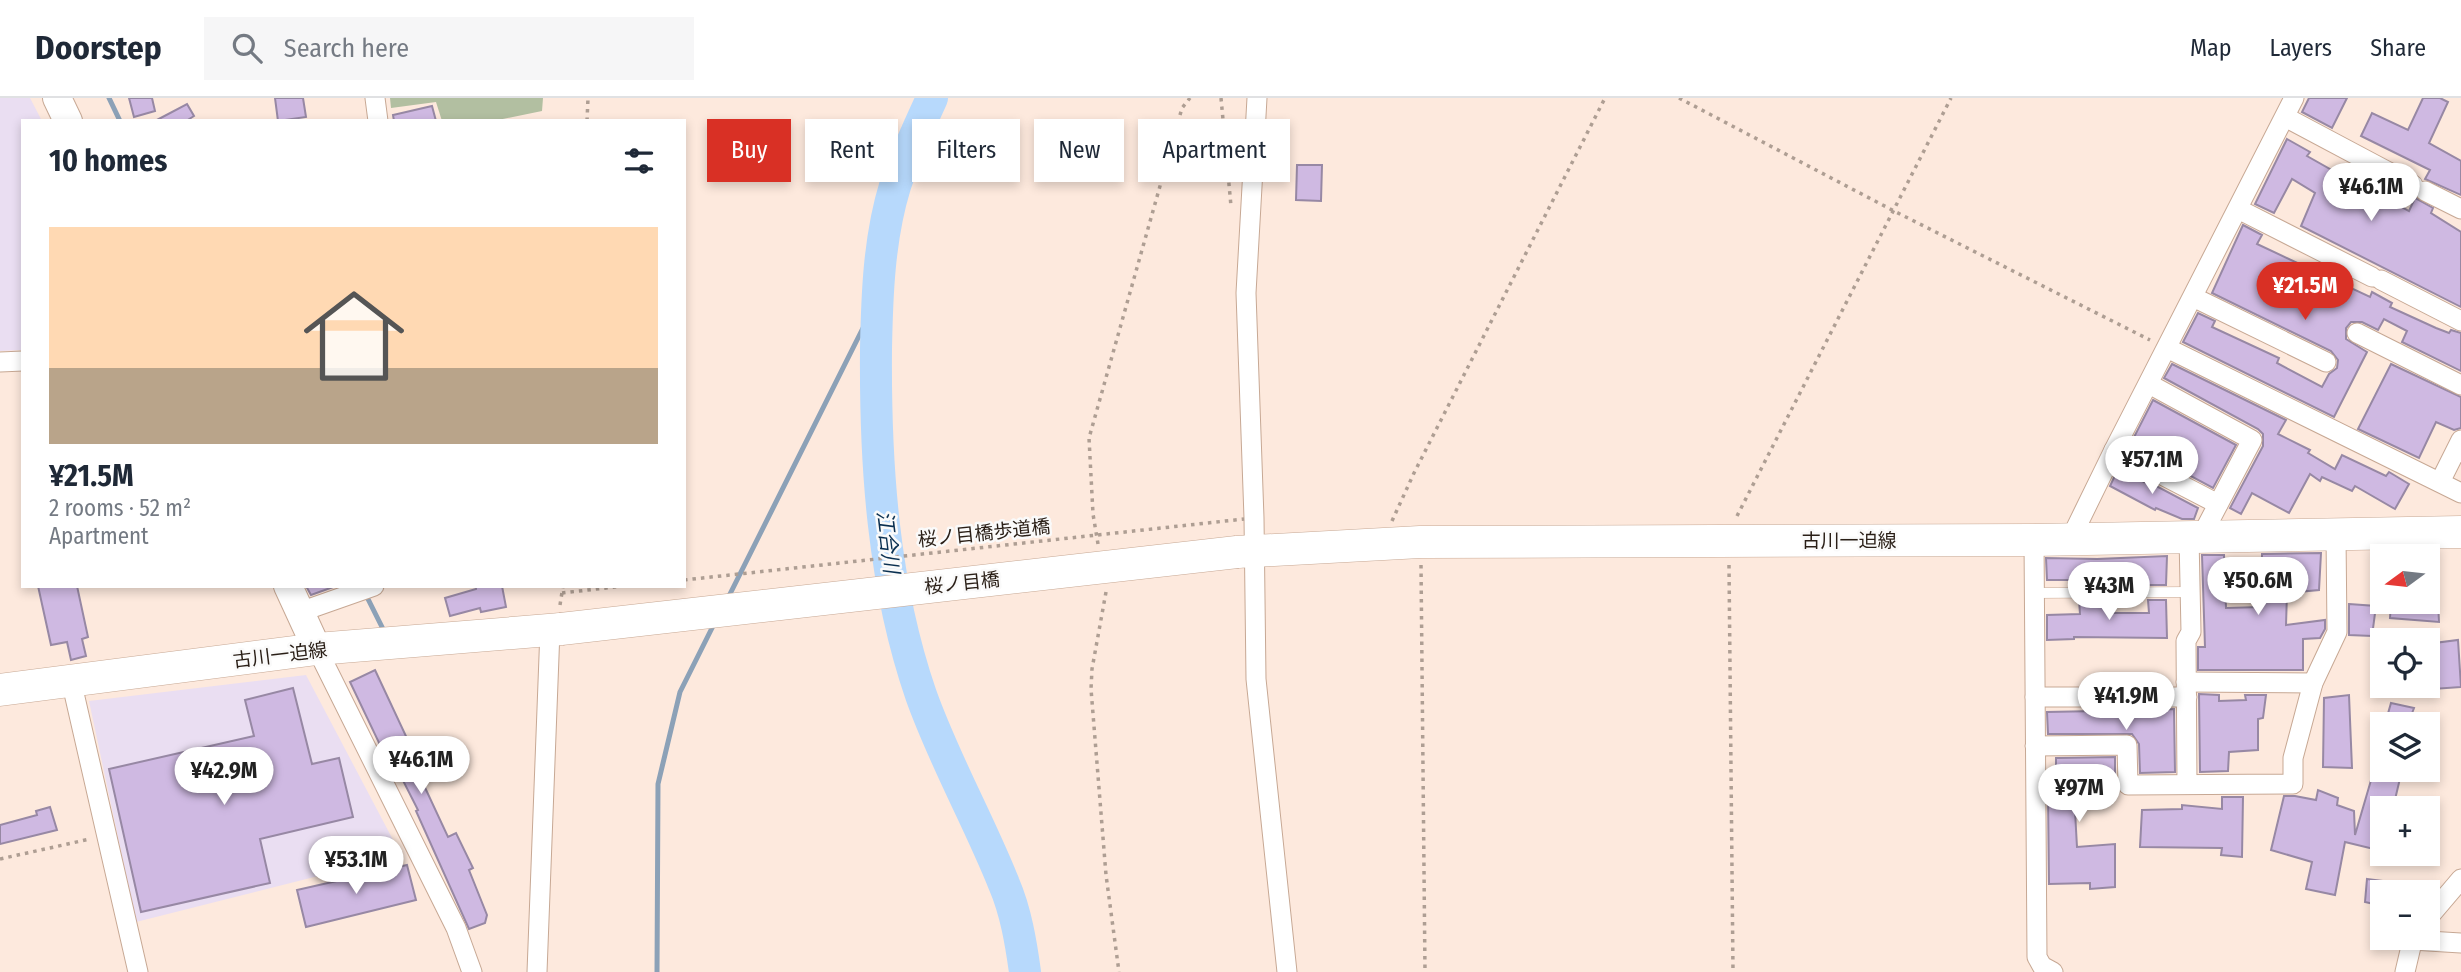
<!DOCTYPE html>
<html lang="en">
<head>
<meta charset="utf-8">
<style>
  :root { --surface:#fff; --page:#f6f6f7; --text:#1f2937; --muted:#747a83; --line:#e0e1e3; --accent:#d93025 }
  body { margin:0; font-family:"Fira Sans Condensed","Noto Sans JP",sans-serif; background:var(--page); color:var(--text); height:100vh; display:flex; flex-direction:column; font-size:26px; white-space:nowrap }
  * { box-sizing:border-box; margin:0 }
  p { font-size:23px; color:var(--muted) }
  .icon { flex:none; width:38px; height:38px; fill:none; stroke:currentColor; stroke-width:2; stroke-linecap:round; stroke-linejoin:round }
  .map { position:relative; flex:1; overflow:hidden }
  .sheet { position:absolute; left:21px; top:21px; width:665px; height:469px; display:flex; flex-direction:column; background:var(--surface); border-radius:0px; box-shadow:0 4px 10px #0003 }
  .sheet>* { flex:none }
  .guide { position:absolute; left:707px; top:21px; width:665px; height:63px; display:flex; gap:14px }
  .needle { width:46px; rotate:255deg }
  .tools { position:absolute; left:2370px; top:446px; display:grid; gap:14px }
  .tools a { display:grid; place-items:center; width:70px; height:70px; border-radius:0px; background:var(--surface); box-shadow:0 4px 10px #0003; font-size:35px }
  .price { position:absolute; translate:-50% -60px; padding:0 16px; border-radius:24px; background:#fff; color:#222; font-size:23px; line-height:46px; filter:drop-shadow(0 2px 4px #0008) }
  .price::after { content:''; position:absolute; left:50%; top:42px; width:21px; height:16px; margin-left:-10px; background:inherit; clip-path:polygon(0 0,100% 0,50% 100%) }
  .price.on { background:var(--accent); color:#fff }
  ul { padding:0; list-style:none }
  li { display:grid; align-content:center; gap:14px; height:371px; padding:0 28px }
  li+li { border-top:2px solid var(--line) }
  li span { display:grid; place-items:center; height:217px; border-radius:0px; color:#555 }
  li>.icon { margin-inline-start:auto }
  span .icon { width:126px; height:126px; fill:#fffc; stroke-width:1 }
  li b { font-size:30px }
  h2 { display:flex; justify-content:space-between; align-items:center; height:84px; padding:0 28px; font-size:30px }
  .chip { padding:0 24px; border-radius:0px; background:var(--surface); box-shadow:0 4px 10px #0003; font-size:24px; line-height:63px }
  .chip.on { background:var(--accent); color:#fff }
  header { display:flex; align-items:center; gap:42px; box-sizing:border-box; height:98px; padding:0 35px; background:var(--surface); border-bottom:2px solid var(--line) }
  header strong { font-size:33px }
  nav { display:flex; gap:38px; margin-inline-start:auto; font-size:24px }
  .search { width:490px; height:63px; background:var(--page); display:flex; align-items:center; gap:18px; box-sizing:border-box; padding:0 24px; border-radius:0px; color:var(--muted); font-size:26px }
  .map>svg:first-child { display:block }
  .industrial { fill:#eadef2 }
  .green { fill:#b2bfa1 }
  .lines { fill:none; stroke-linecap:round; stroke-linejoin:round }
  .stream { stroke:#8ca1b7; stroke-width:5 }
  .river { stroke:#b7d9fc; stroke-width:32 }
  .building { fill:#cfb9e2; stroke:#9788a4; stroke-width:2 }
  .lane-casing { stroke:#c7a894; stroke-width:11 }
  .street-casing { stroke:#c7a894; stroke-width:21 }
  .secondary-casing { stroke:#c7a894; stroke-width:30 }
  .primary-casing { stroke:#c7a894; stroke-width:33 }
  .path { stroke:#ae9e93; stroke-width:3.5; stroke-dasharray:3.5 5; stroke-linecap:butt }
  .lane { stroke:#fff; stroke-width:10 }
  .street { stroke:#fff; stroke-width:19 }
  .secondary { stroke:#fff; stroke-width:28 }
  .primary { stroke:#fff; stroke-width:32 }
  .primary-bridge-casing { stroke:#c7a894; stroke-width:33; stroke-linecap:butt }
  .path-bridge { stroke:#ae9e93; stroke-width:3.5; stroke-dasharray:3.5 5; stroke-linecap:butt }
  .primary-bridge { stroke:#fff; stroke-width:32 }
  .labels { text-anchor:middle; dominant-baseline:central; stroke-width:5; stroke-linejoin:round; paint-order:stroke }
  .street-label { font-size:19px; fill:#291e16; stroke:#fafafa }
  .water-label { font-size:21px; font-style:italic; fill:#0a3051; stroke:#fafafa }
</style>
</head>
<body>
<header>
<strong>Doorstep</strong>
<div class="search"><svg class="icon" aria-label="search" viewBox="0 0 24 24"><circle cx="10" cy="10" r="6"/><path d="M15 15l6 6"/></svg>Search here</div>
<nav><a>Map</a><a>Layers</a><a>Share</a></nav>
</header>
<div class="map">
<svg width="2461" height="874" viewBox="0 0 2461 874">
  <rect width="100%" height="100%" fill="#fde9dd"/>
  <!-- industrial -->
  <g class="industrial">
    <path d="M0,0H30L42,23H23V252L0,253Z"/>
    <path d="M306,577L401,757L136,824L89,603Z"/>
  </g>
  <!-- green -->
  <path class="green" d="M390,0H543L542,13L493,23H442L436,4L391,10Z"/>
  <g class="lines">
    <!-- stream -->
    <g class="stream">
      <path d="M109,0L120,23"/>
      <path d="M366,497L385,535"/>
      <path d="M728,500L877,202"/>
      <path d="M657,874L658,686L680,594L715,524"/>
    </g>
    <!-- river -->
    <path class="river" d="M932,0C919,29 905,58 895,88C879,140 877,197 876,251C875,367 883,487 921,597C944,662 979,723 1004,786C1016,814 1021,845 1025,874"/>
  </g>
  <!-- building -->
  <g class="building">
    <path d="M129,0H152L155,13L134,19Z"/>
    <path d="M275,0H303L306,19L278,23Z"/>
    <path d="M2309,0H2347L2332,30L2302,14Z"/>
    <path d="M2423,0H2440L2448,4L2429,45L2461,63V97L2425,81L2430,72L2361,38L2372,15L2408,32Z"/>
    <path d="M187,6L194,18L186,23H155Z"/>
    <path d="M432,8L436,23H394L393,17Z"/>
    <path d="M2287,41L2310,54L2307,58L2346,80L2349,73L2367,81L2364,88L2409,113L2415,100L2433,110L2431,115L2461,134V209L2301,128L2315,95L2292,81L2274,115L2255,106Z"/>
    <path d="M1297,67H1322L1321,103L1296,102Z"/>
    <path d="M2243,127L2262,137L2257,146L2370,199L2372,194L2392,205L2390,209L2436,230L2449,235L2451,232L2461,235V273L2402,244L2407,233L2384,221L2378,232L2362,224H2351L2346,230V241L2367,254L2334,319L2183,244L2198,215L2215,223L2212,229L2279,260L2277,265L2322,289L2329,276L2337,270L2338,262L2331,253L2212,195Z"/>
    <path d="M2172,266L2286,322L2278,336L2310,352L2308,355L2335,371L2342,357L2386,378L2389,374L2409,386L2395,411L2355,388L2352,393L2322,379L2320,383L2310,376L2289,415L2252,395L2241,416L2230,410L2263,348V336L2258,331L2164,280Z"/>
    <path d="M2391,266L2461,299V330L2454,332L2436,324L2419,360L2358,331Z"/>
    <path d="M2153,302L2236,347L2213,390L2157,360L2158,358L2130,347Z"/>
    <path d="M2119,369L2144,384L2145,382L2198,410L2194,421H2182L2156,410L2155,412L2110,388Z"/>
    <path d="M2321,455L2319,492L2287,495L2286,527L2325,522V531L2320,540L2303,541V572H2198V549H2205L2202,457H2224L2226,510L2261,509L2262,456Z"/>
    <path d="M2167,458L2166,487H2148L2147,483L2109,484V487H2079L2078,482H2047L2046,460L2097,461Z"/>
    <path d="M38,488H77L88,539L82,541L86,558L71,562L67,544L51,547Z"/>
    <path d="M306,488H336L311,497Z"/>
    <path d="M476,488H502L506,509L481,514L480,510L450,518L445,500L476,491Z"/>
    <path d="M2079,502H2109V515H2149L2148,502H2166L2167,540L2074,539V541L2047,542V517L2080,516Z"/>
    <path d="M2391,504H2438L2439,524L2390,520Z"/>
    <path d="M2349,506L2376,508L2372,538L2349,537Z"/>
    <path d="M2458,542L2461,589L2433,591L2427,562V546Z"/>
    <path d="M375,572L411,649L415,647L429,678L421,681L448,739L456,735L473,770L469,772L487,817L485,825L469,831L416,713L418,712L385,647L381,649L350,584Z"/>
    <path d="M293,590L312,666L339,660L353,719L260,741L270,785L141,814L109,671L254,638L245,602Z"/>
    <path d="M2199,596L2219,597V603L2246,602L2245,597H2266L2263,620L2258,621V652L2229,654L2228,673L2200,674Z"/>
    <path d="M2349,597L2352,670L2323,669L2324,600Z"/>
    <path d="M2391,605L2414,610L2408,626H2385Z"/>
    <path d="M2097,611H2117V613L2174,611L2175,674L2140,675L2139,646L2132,636H2048L2047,614L2097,613Z"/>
    <path d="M2115,659V676H2112L2113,696L2074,695L2077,749L2115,746V789L2090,791V785L2049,786L2048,698L2056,699V660Z"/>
    <path d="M2374,672H2402L2393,710L2382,707V753L2345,744L2335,797L2306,791L2312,764L2271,752L2284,698H2295L2316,702L2318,692L2338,700L2337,707L2354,713L2355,737Z"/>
    <path d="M2222,699H2243L2242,759L2221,757L2222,750L2140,749L2142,712L2182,711V707L2222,711Z"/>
    <path d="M50,709L57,732L0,746V727L37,717L36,713Z"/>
    <path d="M407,767L416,802L306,829L297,792Z"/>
    <path d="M2367,781L2382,783V808L2365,804Z"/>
  </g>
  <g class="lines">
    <!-- lane casing -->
    <g class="lane-casing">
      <path id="lane" d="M2034,495L2190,494"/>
    </g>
    <!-- street casing -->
    <g class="street-casing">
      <g id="street">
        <path d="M375,0L378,23"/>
        <path d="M1257,0L1246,195L1254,420L1256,581L1287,874"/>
        <path d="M2285,19L2413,87"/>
        <path d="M2425,93L2461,111"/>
        <path d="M2238,111L2372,179"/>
        <path d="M2381,182L2461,223"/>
        <path d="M2193,199L2326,264"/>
        <path d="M2357,235L2461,287"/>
        <path d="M2167,250L2461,395"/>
        <path d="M0,264L23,263"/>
        <path d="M2149,286L2252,342L2201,439"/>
        <path d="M2114,352L2218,406"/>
        <path d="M2440,384L2461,342"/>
        <path d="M2071,440L2114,352L2294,0"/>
        <path d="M2034,442L2037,859L2042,868L2053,874"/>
        <path d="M300,514L374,488"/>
        <path d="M317,551L456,830L472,874"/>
        <path d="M71,582L138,874"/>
        <path d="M2186,584L2313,585"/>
        <path d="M2035,599H2187"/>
        <path d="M2035,648L2127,647L2128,687L2293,686V660L2313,585L2337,534L2336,437"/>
        <path d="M2187,686L2186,543L2191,534L2189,439"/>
        <path d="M2427,821L2461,781"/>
        <path d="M2412,842L2461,845"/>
        <path d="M537,874L550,532"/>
        <path d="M2405,874L2413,840"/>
      </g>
    </g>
    <!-- secondary casing -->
    <g class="secondary-casing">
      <g id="secondary">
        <path d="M57,0L68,23"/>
        <path d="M288,488L317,551"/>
      </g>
    </g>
    <!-- primary casing -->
    <g class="primary-casing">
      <g id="primary">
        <path d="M1237,454L1420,444L2034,442L2461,434"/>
        <path d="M0,592L317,551L561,531"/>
      </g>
    </g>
    <!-- path -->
    <g class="path">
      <path d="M1221,0L1231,108"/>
      <path d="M1679,0L1894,113L2150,242"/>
      <path d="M587,23L588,0"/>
      <path d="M1737,418L1951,0"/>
      <path d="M1392,423L1414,375L1605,0"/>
      <path d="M1098,446L1093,416L1089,340L1182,10L1190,0"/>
      <path d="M1421,467L1425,874"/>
      <path d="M1729,467L1733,874"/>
      <path d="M1106,494L1092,571L1091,591L1106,777L1119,874"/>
      <path d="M562,495L623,488"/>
      <path d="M560,507L563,488"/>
      <path d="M0,761L90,741"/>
    </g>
    <!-- lane -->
    <use href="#lane" class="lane"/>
    <!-- street -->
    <use href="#street" class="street"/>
    <!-- secondary -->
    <use href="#secondary" class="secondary"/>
    <!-- primary -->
    <use href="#primary" class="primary"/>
    <!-- primary-bridge casing -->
    <g class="primary-bridge-casing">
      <path id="primary-bridge" d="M561,531L1237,454"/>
    </g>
    <!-- path-bridge -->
    <path class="path-bridge" d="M684,482L1244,421"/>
    <!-- primary-bridge -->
    <use href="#primary-bridge" class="primary-bridge"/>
  </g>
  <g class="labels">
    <!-- street labels -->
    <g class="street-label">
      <text transform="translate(984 435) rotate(-6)">桜ノ目橋歩道橋</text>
      <text x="1849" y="442">古川一迫線</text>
      <text transform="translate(962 485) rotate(-6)">桜ノ目橋</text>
      <text transform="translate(280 557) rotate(-7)">古川一迫線</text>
    </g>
    <!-- water labels -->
    <g class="water-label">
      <text transform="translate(888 444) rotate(83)">江合川</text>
    </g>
  </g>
</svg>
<div class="tools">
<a><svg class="needle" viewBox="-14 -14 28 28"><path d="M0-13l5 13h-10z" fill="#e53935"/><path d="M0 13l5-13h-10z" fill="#747a83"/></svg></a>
<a><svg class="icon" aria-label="locate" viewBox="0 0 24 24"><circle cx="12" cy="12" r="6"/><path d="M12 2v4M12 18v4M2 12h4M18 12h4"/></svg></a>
<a><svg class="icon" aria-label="layers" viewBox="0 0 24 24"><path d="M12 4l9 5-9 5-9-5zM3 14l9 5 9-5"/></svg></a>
<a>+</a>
<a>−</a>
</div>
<b class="price" style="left:2371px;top:125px">¥46.1M</b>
<b class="price on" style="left:2305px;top:224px">¥21.5M</b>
<b class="price" style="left:2152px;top:398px">¥57.1M</b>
<b class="price" style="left:2258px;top:519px">¥50.6M</b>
<b class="price" style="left:2109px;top:524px">¥43M</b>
<b class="price" style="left:2126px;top:634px">¥41.9M</b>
<b class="price" style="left:421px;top:698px">¥46.1M</b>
<b class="price" style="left:224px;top:709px">¥42.9M</b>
<b class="price" style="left:2079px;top:726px">¥97M</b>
<b class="price" style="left:356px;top:798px">¥53.1M</b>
<div class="guide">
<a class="chip on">Buy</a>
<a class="chip">Rent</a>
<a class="chip">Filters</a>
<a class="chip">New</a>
<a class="chip">Apartment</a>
</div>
<section class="sheet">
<h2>10 homes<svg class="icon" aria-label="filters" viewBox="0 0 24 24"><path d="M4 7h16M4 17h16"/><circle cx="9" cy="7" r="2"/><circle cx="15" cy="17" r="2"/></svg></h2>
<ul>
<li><span style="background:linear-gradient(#ffd9b3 65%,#b9a48a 0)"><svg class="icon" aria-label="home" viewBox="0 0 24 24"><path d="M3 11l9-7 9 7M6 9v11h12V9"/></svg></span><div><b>¥21.5M</b><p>2 rooms · 52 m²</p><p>Apartment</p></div></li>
</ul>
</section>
</div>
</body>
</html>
